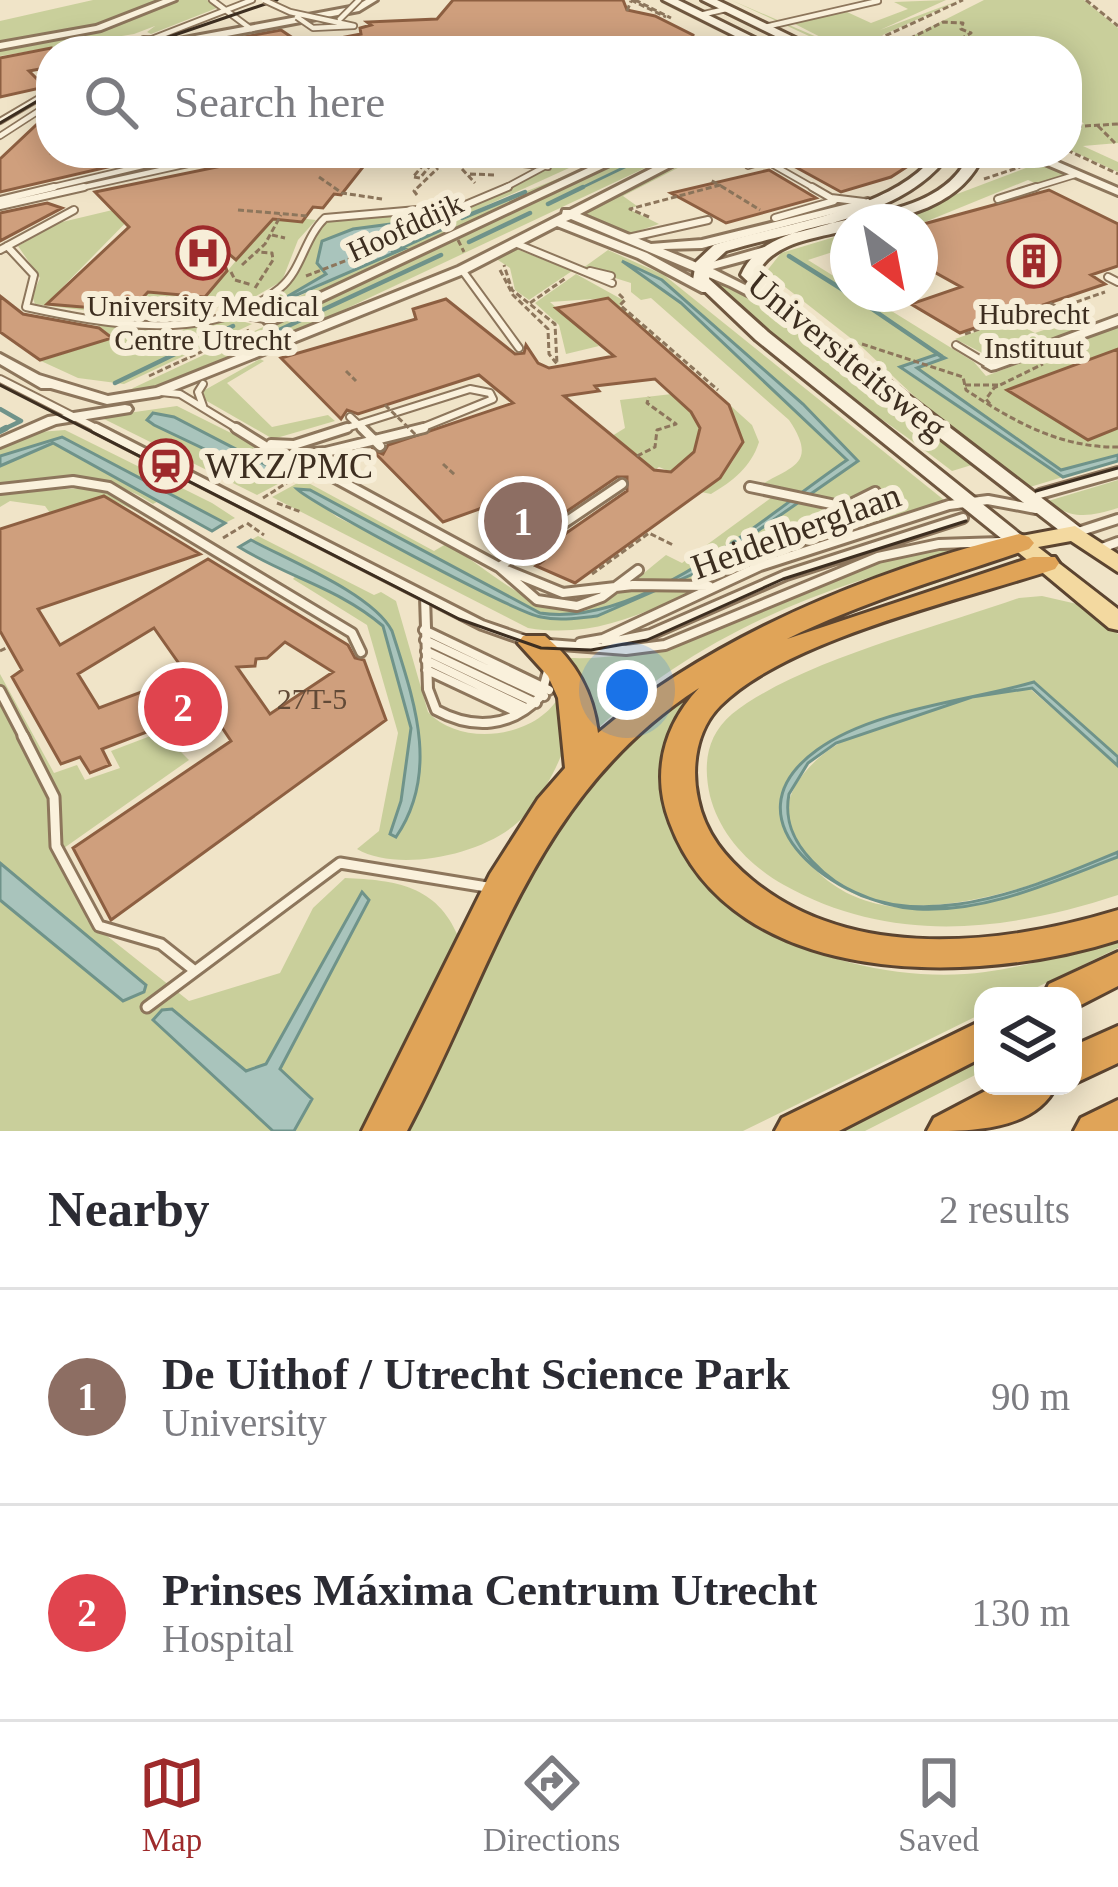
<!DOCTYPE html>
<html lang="en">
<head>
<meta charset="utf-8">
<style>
	:root { --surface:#fff; --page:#f2f2f3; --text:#2b2b33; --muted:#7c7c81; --line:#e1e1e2; --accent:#9e2a2b }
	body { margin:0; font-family:Georgia,serif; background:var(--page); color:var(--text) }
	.controls { position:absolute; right:36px; bottom:36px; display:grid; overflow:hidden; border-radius:24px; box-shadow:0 6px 30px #0003 }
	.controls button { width:108px; height:108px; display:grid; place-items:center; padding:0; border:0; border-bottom:3px solid var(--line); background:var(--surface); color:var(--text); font:60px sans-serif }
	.compass { position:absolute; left:830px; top:204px; width:108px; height:108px; border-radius:50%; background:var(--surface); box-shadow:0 6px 30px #0003; rotate:148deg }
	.you { position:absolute; left:627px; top:690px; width:42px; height:42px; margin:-30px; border:9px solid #fff; border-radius:50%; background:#1a73e8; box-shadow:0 0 0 18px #1a73e833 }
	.badge { display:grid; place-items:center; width:78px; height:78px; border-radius:50%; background:var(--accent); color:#fff; font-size:39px; font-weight:700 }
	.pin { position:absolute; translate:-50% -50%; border:6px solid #fff; box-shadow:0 3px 12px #0006 }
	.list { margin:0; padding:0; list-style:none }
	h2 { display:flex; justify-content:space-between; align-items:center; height:156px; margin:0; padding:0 48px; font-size:51px }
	h2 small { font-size:39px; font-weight:400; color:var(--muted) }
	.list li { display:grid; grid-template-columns:78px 1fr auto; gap:36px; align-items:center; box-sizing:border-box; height:216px; padding:0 48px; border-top:3px solid var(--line) }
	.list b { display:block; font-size:45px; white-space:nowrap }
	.list p { margin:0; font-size:39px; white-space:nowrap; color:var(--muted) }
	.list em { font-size:39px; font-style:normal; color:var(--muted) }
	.icon { flex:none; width:66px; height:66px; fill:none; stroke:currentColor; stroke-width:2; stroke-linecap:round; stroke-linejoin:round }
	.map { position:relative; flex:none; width:1118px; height:1131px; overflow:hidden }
	.search { position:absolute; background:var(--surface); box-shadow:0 6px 30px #0003; left:36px; right:36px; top:36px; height:132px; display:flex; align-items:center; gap:30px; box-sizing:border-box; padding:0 42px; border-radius:48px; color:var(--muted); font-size:45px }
	.sheet { height:588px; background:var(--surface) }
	nav { display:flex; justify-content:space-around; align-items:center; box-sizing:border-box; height:168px; border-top:3px solid var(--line); background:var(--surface); font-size:33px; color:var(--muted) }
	nav a { display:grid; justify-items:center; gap:6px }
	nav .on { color:var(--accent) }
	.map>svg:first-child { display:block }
	.green { fill:#c9cf9b; fill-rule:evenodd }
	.water { fill:#a9c4bc; stroke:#6f938a; stroke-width:3 }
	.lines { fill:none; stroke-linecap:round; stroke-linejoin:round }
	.stream-far2 { stroke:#6f938a; stroke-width:3 }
	.stream-far1 { stroke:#6f938a; stroke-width:4.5 }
	.stream { stroke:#6f938a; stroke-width:6 }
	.building { fill:#cf9f7d; stroke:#8d5f41; stroke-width:3; fill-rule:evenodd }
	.service-far3-casing { stroke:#8d765c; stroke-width:8 }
	.service-far2-casing { stroke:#8d765c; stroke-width:10 }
	.service-far1-casing { stroke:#8d765c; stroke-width:14 }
	.service-casing { stroke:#8d765c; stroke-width:15 }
	.minor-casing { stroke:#8d765c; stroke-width:6 }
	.secondary-casing { stroke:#6f573f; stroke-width:6 }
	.primary-casing { stroke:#5b4430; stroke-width:6 }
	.motorway-casing { stroke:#5b4430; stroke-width:6 }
	.path { stroke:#8d765c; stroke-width:3; stroke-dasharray:6 3; stroke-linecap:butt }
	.service-far3 { stroke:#faf1dc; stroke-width:4.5 }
	.service-far2 { stroke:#faf1dc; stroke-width:6 }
	.service-far1 { stroke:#faf1dc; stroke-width:8 }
	.service { stroke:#faf1dc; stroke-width:9 }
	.minor { fill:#faf1dc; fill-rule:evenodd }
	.secondary { fill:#faf1dc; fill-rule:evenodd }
	.primary { fill:#f3d9a0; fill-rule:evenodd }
	.motorway { fill:#e0a458; fill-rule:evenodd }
	.tram { stroke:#3d2e20; stroke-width:3 }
	.service-bridge-casing { stroke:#8d765c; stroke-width:8; stroke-linecap:butt }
	.path-bridge { stroke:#8d765c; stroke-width:3; stroke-dasharray:6 3; stroke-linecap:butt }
	.service-bridge { stroke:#faf1dc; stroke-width:4.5 }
	.labels { text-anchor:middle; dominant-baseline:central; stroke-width:12; stroke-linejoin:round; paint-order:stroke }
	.far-street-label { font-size:30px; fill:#3d2e20; stroke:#f7eed8 }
	.far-poi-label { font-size:30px; fill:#3d2e20; stroke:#f7eed8 }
	.number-label { font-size:30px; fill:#624a37 }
	.street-label { font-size:36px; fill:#3d2e20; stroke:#f7eed8 }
	.poi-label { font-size:36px; fill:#3d2e20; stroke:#f7eed8; text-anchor:start }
</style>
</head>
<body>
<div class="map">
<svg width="1118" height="1131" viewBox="0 0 1118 1131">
	<rect width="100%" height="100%" fill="#f0e4c8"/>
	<path class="green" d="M93,0H164L102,25L0,45V21Z
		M177,0H207L217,8L151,34L147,32L155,26L134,34L0,56V49L102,29Z
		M731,0L840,47L793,23L847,12L871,23L908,9L894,2L946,0L880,30L960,0L874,39L837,49Z
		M984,0H1084L1118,28V143L1083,146L1118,162V172L1067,149V128L1084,124L1067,107V51H1008L993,37L996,44L983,36L980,43L904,51V40L898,46L902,51L887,49Z
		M575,153H587L569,168L461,217L623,153L270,315L252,309C308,280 291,259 326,220L473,205ZM437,224L388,238L387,247L399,249L287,302L327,274L322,270V241L370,226Z
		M635,153H677L286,337L163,389L125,397L133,388Z
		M707,153L623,196L637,206L629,209L659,224L629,234L581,213Z
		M1039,163L1063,171V176L1037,184L1028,180L920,224L883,222Z
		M146,202L46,304L76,307L116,266L193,275L177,295L205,298L274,215L316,220L298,240L282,281L234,309L126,299L90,311L35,304L32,296L40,278L18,246L58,223Z
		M848,233V247L808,260L848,285V294H864L974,362L986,376L1118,327V455L1061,470L916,367L943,357L902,370L1063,477L1030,487L932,413L862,347L766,272L781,253Z
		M514,248L572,271L529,300L515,290L510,268L495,258Z
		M608,250L664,275L944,500C883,520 821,538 761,561C682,590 615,643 528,628L272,497L303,480L434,551L446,544C494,570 546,633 605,601C627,589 647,570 666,555L682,563L779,492L760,486C786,467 821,467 789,420L651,298L641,300L631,292V283L583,268ZM299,488L540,612L538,616L337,517Z
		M576,274L623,300L620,306L752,425L759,442C751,467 733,481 711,494L701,492C734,468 751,446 730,408L608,298L550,302L599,346L566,354L559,325L535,303Z
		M722,281L745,291L975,464L952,471C872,409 784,356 713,283Z
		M224,316L252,324L124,384L78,378L41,361L114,338L95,323L179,331Z
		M1010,320L1035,333L1070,321L1083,328L996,360L955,339Z
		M260,359L264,361L227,383L272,427L328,415L335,421L273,439L205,400L203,391Z
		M672,394L693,414L701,433L694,452L671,472L659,467L653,471L612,436L625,428L620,400Z
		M177,406L259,447L252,452L295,475L257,495L100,417Z
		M65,430L212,503L235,518L225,523L172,494L153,504C103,471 58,477 0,484V448L39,432Z
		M1118,480V508C1091,516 1072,521 1048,501Z
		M86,488L108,493L142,514L104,496L50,513L45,506L10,501L0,507V493Z
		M258,536L374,595L381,592L396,601L428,712C461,748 537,738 560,695L573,725C561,759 548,789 524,816C492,853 400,874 357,849L379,831L398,733L367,625L293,579L303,567L251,540Z
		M973,545L962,553C824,583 690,638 588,738L593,706L570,658C720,663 832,545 973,545Z
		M959,569L963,574C880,603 765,633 698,691C665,719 652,766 663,807C697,932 867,988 985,972C1030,966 1075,952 1118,939V948L1019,996H983V1013L743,1131H403L542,836L591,769L759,641Z
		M1042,596L1077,604L1118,634V757L1034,683C979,697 821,726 791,774C786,784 783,800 780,810C836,967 1007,899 1118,857V895C1005,932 891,945 784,885C749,865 720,835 710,796C703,765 706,736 732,714C797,662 938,627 1019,598Z
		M0,674L54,773L77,765L85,780L120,768L111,751L161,732L189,760L64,848L87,920L189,1001L280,973L313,908L345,878C396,880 437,886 458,936L361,1131H294L306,1111L302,1089L280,1069L362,892L266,1064L246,1071L183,1016L273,1131H0V900L123,1000L146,986L0,863Z
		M1028,687L1118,766V852C1018,894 835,964 786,814C798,725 953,701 1028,687Z
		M983,1052V1071L865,1131H826Z"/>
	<path class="water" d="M437,218V224L388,239L387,247L403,249L271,306L326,274L317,263L322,241L353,229Z
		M622,261L662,280L803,404L858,461L700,571L597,616C579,618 559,621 541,617C512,611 312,504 297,489L310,490L540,613C642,629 767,514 847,460L681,303Z
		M938,354L945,358L917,368L1061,470L1118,455V461L1063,477L900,367Z
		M153,413L174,417L282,473L265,478L154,425L147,420Z
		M62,437L225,523L212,531L53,443L0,466V456Z
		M251,540C288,560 373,594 392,631C413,698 441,771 396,837L390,834L401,801L411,728L383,626C337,587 289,578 239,547Z
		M1034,682L1118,757V766L1032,688L972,697L836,743L808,763L789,794C784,820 793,841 812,861C893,949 1027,890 1118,852V857C1054,881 987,913 917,909C840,905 719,821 817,750C873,709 969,701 1034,682Z
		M0,863L146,985L144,992L123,1001L0,900Z
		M362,892L369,900L280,1069L312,1099L294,1131H273L153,1020L162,1010L172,1009L246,1071L266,1064Z"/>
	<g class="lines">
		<path class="stream-far2" d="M577,190L654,153"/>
		<path class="stream-far1" d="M548,204L583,187
			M462,218L525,192
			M469,242L530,213
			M393,251L444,228
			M789,256L848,293
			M850,294L941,356
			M262,338L441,255
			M115,383L233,326
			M0,409L21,421L0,431"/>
		<path class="stream" d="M0,431L6,428"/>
	</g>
	<path class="building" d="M453,0H623L627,10L655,16L693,35L689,51L656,43L622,51H315L314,43L361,34L360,28L371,25L367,22L437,19Z
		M281,30L312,51H202L201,45Z
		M51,48V67L29,71L45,87L0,97V58Z
		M51,111V153H168L0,192V159Z
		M186,153H374L341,195L334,194L323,208L313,207L302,222L273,219L236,260L217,244L227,271L205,297L148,292L130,311L47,304L129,227L95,192L222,166L218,158Z
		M770,153H928L891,177L841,192Z
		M769,170L816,198L726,223L671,193Z
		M1049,190L1118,224V266L1091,275L1105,284L960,333L911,304L961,287L920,264V225Z
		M47,203L62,208L0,241V213Z
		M0,296L23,314L99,328L112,338L40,360L0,332Z
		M608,298L729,405L743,442L720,478L575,583L536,566L543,561L533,556L627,491V477H617L544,527L496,503L443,522L371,449L383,454L388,445L513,403L479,375L358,414L347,410L341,419L281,358L416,319L413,309L446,299L515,354L524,353L526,345L538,363L549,368L566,365L614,356L556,308ZM655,379L691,412L700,428L694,452L671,472L654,470L564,396L599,391L595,386Z
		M1118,349V428L1088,440L1007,390Z
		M104,496L200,554L38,609L60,645L208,559L348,645L355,658L364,660L386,720L111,920L73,848L231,741L209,708L102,749L110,765L90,773L80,757L61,764L12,677L22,670L0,631V529ZM154,628L187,675L99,708L78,674ZM285,642L333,672L270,714L237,667L255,666L256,659L267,658Z"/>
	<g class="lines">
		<g class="service-far3-casing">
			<path id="service-far3" d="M212,0L251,29
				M700,15L726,9
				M765,27L878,1
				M101,51L122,41H142
				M121,51L252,0
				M0,121L51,91
				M0,136L51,103
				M433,153L548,167
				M752,153L817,190
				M183,164H216
				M748,166L764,161
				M41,190L180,157L188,164L71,190
				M501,190L570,153
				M1026,190L1078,174"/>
		</g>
		<g class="service-far2-casing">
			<path id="service-far2" d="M812,187L831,198L864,202
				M998,199L1036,187
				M0,200L54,187
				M0,206L84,187
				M775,218L834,201
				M628,238L708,220
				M515,243L612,283
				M7,246L34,275L26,307C104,324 213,345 280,288C302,270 304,238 325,218L463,206L508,187
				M0,250L74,210
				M462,270L519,348
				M590,271L611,276
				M1108,277L1118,282
				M236,314L270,320
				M956,345L991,366
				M0,379L102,431
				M203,384L198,392L203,406
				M161,392L180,394L241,431
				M350,417L365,431
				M337,431L470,389L490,393L493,399L414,431"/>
		</g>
		<g class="service-far1-casing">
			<path id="service-far1" d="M96,428L482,625L528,641
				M236,428L281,456L326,452L424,428
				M362,428L380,446
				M271,444L294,445L347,428
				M300,459L499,567L537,600L577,606L602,597L638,570
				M622,484L499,567L563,593L633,585L709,586
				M750,487L845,507L875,492
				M0,489L73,481L109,487L352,633L361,652
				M1040,494L1118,472
				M1075,533L1118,519
				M1099,549L1118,542
				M425,597L428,689L436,710C473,730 511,728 541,696L548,671
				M424,630L549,690
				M425,640L544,696
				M580,643L603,639L760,566L949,505L988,500L1036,509
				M606,643L651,634L786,575L963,518
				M549,644L626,650L665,645L878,557L939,544L1000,542
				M426,651L536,703
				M426,660L526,708
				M427,670L517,712
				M0,691L25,739"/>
		</g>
		<g class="service-casing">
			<path id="service" d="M23,736L54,797L56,846L99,926L161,944L195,971
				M147,1007L340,863L493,888"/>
		</g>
		<g class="minor-casing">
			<path id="minor" d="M163,0H176L101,30L0,49V43L96,26Z
				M366,0H377L359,11L179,45L143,44L138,41L143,38L179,39L356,6Z
				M620,153H635L275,323H265L263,320Z
				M682,153H697L580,214L651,244L702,240L868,199L874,203L702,248L663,249L702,265L765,247L769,248V254L713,269L795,310L797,313L790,317L730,286L571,219L566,221L647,253L713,289L712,292H702L638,258L557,226L466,273L159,396L107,404L51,388H41L0,364V354L39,375L108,396L156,388L458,267L562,214L563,210H570Z
				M994,153H1037L1118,188V195L1026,156H1000Z
				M1118,316V325L996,369L991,370L984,366Z
				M125,405L130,406L132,409L130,412L56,424L0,447V438L48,417Z"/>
		</g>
		<g class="secondary-casing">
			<path id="secondary" d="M663,0H678L781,51H765Z
				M702,0H717L822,51H806Z
				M936,153H950C906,218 797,229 726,251L712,264L709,279L768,332L1026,539L1029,543L1019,549L1012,547L756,340L693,280L696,262L714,245C779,224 896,211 936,153Z
				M970,153H984C963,206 900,222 848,222V230C817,238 772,242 757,274L811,321L1082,529L1085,533L1082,537H1068L799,329L741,275C773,199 934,241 970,153Z"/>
		</g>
		<g class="primary-casing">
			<path id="primary" d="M1075,526L1118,554V572L1071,541L1038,547L1118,609V630L1109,628L1007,543L1011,538Z"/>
		</g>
		<g class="motorway-casing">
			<path id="motorway" d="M1019,534L1029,537L1034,543L1029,549C948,577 864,601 787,639L1033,557H1055L1059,563L1055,569C964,599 786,639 720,706C696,730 691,768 698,799C705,834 726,858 752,880C852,963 1003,945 1118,910V940C978,985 733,992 670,823C651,774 663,726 699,688C533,795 494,968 407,1131H362L490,874L538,799L565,768L558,698L548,676L518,643L523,636H545C576,662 593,692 598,733C714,635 872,571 1019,534Z
				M1118,952V986L1073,1009V996H1043L1049,984Z
				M983,1020V1057L839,1131H775L782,1118Z
				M1118,1026V1063L1073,1084V1046Z
				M995,1086H1056C1035,1131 969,1131 927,1131L934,1118Z
				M1118,1100V1131H1074L1081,1118Z"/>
		</g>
		<path class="path" d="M631,0L666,17
			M635,0L671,18
			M1086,0L1118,26
			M627,11L631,1
			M825,39L851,51
			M834,51L876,40L963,0
			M903,51L901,43L943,22L963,23L961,29L971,33L964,37L966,44L941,51
			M1098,126L1115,143
			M1067,127L1118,124
			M1067,150L1118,174
			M424,164L413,177L420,178L429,167
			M462,169L475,183
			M470,174L496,175
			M319,177L342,193L382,199
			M984,179L1020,167
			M721,186L760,210
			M417,195L414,191L438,168
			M238,210L308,216
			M649,217L630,209L720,185L710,180
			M272,235L285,238
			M242,265L265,244L281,215
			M500,270L513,295L548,329L549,354L557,364L555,324L512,290L504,265
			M231,272L235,280L252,285
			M306,276L430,228
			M255,288L273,260L272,253L257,252
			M619,294L625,300L620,305L718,390
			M530,303L566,278
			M1050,303L1079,319
			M1059,308L1105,292
			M965,334L1052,304
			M862,344L963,377L966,390C1013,421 1060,448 1118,447
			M346,371L356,381
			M149,376L249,330
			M965,385H998
			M990,404L986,399L994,388L1043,364
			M637,456L655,447L657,430L676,424L647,403L649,397
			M443,464L455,475
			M263,498L299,475
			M277,503L301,512
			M247,523L264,535
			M223,538L246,524
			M592,574L649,533L673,545
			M0,651L8,647"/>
		<use href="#service-far3" class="service-far3"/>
		<use href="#service-far2" class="service-far2"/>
		<use href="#service-far1" class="service-far1"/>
		<use href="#service" class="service"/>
		<use href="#minor" class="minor"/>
		<use href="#secondary" class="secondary"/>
		<use href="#primary" class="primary"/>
		<use href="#motorway" class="motorway"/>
		<path class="tram" d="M128,51L277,0
			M0,123L51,93
			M0,385L459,619L541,648L591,650L647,640L783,579L966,521
			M1036,491L1118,468"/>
		<g class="service-bridge-casing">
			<path id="service-bridge" d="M264,0L290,12L354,26L313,28L297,17
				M340,19L359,0"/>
		</g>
		<path class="path-bridge" d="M458,240L464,252
			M385,405L416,435"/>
		<use href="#service-bridge" class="service-bridge"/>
	</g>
	<defs>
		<g id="hospital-ring" transform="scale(2.7)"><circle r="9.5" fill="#f7eed8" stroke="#9e2a2b" stroke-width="1.5"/><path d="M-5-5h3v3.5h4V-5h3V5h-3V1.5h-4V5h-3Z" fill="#9e2a2b"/></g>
		<g id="building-ring" transform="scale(2.7)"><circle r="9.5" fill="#f7eed8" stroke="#9e2a2b" stroke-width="1.5"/><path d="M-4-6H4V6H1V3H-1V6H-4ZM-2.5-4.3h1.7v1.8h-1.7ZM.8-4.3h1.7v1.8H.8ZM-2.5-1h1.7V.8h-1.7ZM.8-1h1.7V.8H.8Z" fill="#9e2a2b"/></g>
		<g id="station-ring" transform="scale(2.7)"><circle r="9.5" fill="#f7eed8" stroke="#9e2a2b" stroke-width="1.5"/><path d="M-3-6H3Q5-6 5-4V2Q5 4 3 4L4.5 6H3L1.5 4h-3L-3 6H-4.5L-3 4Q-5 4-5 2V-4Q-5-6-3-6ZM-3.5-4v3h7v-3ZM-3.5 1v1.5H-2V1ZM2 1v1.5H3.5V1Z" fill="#9e2a2b"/></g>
	</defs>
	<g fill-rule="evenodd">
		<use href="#hospital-ring" x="203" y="253"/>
		<use href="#building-ring" x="1034" y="261"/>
		<use href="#station-ring" x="166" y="466"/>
	</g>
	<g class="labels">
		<g class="far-street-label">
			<text transform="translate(405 227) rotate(-25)">Hoofddijk</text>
		</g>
		<g class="far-poi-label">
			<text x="203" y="305">University Medical<tspan x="203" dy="34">Centre Utrecht</tspan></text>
			<text x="1034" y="313">Hubrecht<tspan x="1034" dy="34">Instituut</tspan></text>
		</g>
		<g class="number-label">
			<text x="312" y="698">27T-5</text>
		</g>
		<g class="street-label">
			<text transform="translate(847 356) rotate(39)">Universiteitsweg</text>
			<text transform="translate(796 531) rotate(-20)">Heidelberglaan</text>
		</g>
		<g class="poi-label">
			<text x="205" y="466">WKZ/PMC</text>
		</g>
	</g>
</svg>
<div class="controls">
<button><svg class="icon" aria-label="layers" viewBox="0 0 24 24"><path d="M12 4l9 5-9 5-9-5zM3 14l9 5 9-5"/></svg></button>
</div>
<svg class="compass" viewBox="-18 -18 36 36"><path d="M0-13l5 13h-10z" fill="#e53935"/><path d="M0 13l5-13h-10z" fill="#7c7c81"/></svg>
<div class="you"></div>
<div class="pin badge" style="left:523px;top:521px;background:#8d6e63">1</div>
<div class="pin badge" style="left:183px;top:707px;background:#e0444e">2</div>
<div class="search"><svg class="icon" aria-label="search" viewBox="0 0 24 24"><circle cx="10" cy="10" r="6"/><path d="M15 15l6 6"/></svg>Search here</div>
</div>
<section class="sheet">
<h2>Nearby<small>2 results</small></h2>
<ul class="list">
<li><span class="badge" style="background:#8d6e63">1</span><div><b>De Uithof / Utrecht Science Park</b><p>University</p></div><em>90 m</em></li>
<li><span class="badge" style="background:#e0444e">2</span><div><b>Prinses Máxima Centrum Utrecht</b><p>Hospital</p></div><em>130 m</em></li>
</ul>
</section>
<nav>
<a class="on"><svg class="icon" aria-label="map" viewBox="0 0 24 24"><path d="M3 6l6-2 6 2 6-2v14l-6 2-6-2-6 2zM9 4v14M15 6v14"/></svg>Map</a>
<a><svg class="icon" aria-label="directions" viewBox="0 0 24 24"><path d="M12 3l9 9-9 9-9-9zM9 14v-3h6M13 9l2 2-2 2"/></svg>Directions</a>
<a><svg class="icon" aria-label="saved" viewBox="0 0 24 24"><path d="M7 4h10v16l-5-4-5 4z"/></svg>Saved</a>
</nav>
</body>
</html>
